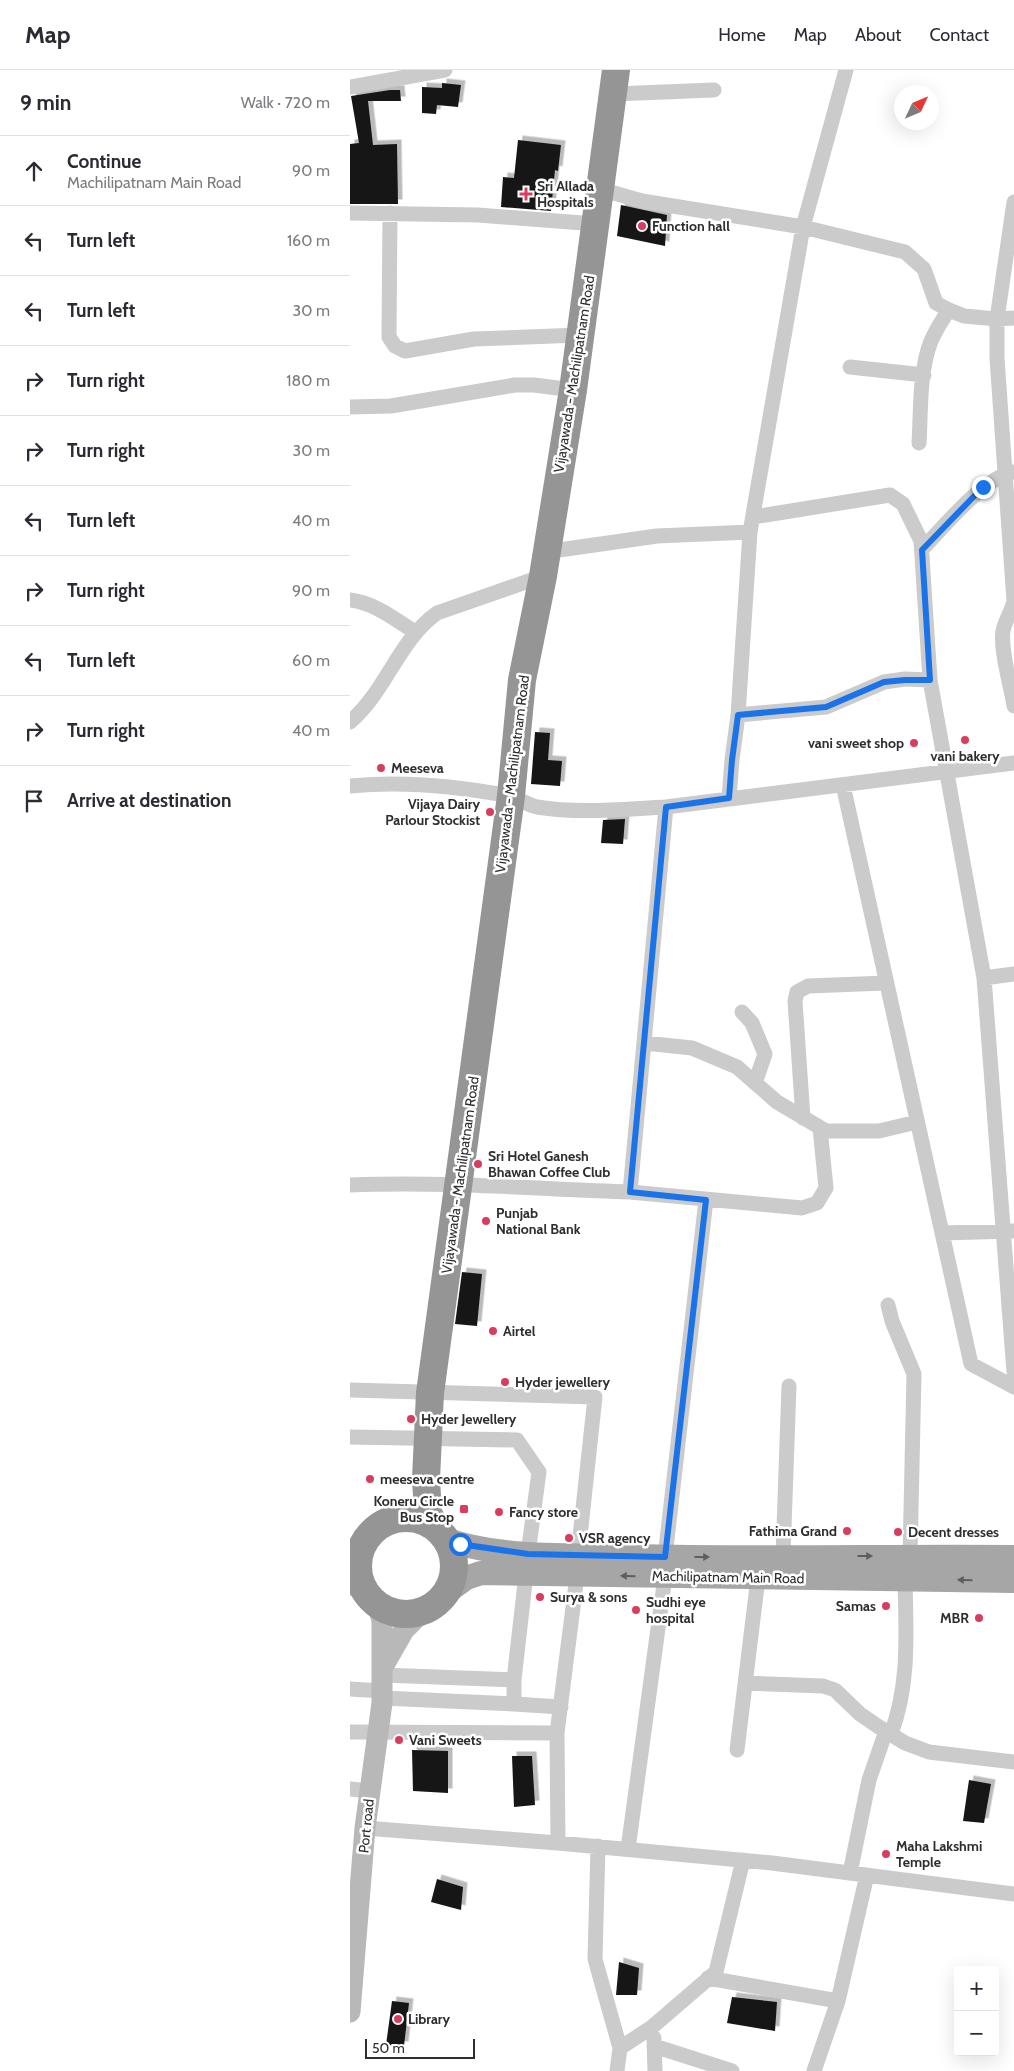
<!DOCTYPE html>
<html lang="en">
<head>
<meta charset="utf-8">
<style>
	:root { --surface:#fff; --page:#f2f2f3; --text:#2b2b33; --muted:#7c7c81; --line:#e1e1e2 }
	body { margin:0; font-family:Cabin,sans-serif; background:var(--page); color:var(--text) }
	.controls { position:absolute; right:15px; bottom:15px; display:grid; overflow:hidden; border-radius:5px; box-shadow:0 5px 20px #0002 }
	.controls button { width:45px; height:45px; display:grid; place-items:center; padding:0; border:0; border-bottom:1px solid var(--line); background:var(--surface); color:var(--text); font:25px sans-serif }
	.compass { position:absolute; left:544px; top:15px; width:45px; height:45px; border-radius:50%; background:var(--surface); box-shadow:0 5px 20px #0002; rotate:46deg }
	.scale { position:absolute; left:15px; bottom:12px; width:110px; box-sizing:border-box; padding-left:5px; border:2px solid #2e2e2e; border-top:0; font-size:14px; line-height:18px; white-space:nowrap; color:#2e2e2e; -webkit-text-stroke:4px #fff; paint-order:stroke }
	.stop { position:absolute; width:15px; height:15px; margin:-11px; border:4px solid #1a73e8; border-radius:50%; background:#fff }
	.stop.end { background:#1a73e8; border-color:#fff; box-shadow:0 1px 5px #0008 }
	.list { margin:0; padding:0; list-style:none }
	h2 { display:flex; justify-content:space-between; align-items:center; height:65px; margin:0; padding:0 20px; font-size:21px }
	h2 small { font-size:16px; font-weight:400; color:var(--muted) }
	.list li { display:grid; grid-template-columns:32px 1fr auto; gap:15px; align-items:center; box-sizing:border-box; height:70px; padding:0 20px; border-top:1px solid var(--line) }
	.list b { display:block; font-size:19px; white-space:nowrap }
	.list p { margin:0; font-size:16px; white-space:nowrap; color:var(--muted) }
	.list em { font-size:16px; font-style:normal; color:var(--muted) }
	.icon { flex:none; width:28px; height:28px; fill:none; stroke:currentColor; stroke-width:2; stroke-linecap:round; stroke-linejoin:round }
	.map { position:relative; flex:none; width:664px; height:2001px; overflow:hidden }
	header { display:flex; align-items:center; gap:30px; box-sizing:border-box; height:70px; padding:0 25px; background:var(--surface); border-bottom:1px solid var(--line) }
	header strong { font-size:24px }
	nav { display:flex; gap:28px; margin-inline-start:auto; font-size:18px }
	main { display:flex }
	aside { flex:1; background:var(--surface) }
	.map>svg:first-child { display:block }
	.building { fill:#151515; filter:url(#shadow) }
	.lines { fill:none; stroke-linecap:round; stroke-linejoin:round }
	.street { stroke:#cbcbcb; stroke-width:15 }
	.secondary { stroke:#b8b8b8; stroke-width:21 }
	.primary { stroke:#a6a6a6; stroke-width:24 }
	.highway { stroke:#959595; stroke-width:28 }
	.oneway { fill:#5e5e5e }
	.route { stroke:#1a73e8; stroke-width:6 }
	.poi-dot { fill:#d93d5d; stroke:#fff; stroke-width:2 }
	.labels { text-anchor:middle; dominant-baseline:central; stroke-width:5; stroke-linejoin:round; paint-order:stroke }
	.poi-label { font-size:14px; font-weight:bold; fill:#2e2e2e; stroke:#fff; text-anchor:start }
	.street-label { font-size:14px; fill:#2e2e2e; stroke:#fff }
</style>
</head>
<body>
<header>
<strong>Map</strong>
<nav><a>Home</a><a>Map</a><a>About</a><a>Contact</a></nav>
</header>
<main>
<aside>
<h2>9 min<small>Walk · 720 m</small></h2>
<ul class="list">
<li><svg class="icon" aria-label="ahead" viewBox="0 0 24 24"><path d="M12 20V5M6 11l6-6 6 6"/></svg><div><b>Continue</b><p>Machilipatnam Main Road</p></div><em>90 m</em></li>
<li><svg class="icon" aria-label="left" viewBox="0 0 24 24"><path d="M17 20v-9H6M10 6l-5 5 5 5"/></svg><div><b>Turn left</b></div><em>160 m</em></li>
<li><svg class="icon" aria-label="left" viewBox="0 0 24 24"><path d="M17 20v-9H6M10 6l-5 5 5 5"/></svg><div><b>Turn left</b></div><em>30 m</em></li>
<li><svg class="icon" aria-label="right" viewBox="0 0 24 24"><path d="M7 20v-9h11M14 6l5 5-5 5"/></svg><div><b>Turn right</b></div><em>180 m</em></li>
<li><svg class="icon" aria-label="right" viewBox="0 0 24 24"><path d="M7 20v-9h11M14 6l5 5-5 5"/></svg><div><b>Turn right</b></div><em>30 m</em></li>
<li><svg class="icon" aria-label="left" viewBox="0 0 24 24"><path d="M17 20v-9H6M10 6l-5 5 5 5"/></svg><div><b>Turn left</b></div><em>40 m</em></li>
<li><svg class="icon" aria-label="right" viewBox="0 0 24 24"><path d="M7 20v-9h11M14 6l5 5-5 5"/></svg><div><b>Turn right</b></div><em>90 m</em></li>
<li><svg class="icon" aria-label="left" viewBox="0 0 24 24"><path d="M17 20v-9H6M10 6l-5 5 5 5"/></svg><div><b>Turn left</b></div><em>60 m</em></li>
<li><svg class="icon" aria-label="right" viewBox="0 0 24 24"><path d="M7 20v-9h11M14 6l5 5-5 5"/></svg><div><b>Turn right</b></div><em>40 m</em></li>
<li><svg class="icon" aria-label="arrive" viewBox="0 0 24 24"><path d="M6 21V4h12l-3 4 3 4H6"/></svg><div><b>Arrive at destination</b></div></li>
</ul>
</aside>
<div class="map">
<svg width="664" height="2001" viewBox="0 0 664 2001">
	<defs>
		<filter id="shadow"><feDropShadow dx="4.5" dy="-4.5" stdDeviation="0" flood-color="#0004"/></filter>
	</defs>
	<rect width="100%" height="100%" fill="#fff"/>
	<path class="building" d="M92,13L111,15L108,37L87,35L86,44L72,43V17L92,18Z
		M40,20H50L51,31H18L23,75L47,74L48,134H0V74L9,73L1,26Z
		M168,70L211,75L208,101L205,100L201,141L151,137L153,107L164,108Z
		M271,135L317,145L315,176L267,166Z
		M185,662L200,663L198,690L212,691L210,716L181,714Z
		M275,749L273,774L251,773L253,750Z
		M112,1202L132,1204L127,1256L105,1254Z
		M62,1680L98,1681V1723L63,1721Z
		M162,1686H182L185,1735L164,1737Z
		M619,1710L641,1714L634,1753L613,1751Z
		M87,1809L113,1817L111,1840L81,1832Z
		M269,1892L289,1898L287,1925H266Z
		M382,1927L427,1932L425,1961L377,1953Z
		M42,1931L59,1933L54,1976L36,1975Z"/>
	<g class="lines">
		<path class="street" d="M0,17L95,0
			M263,24L364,20
			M250,119L292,131L453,157L555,182L574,199L586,233L599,240L614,246L647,249L664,248
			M664,132L647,249V288L664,531C662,541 655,550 653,561C650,580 661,616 664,636
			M0,143L128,145L246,154
			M40,143L39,267L45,276L55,281L124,269L230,265
			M500,297L574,305
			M0,337L41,336L165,315H184L223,320
			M569,373C571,340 569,302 581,271C586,260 592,250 599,240
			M403,447L540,425L553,434L571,471L580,610L634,908L664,1302
			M572,479C594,457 633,408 663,402
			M195,482L307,466L400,462
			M0,530C25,533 44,549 65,562
			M388,645L476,637L534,612L555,609L580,610
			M0,652C37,620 48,571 87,543L193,506
			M493,715L621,1294L664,1317
			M0,716C52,711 107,716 159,726C169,728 177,735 187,737C229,744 273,739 316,737L664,693
			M379,728L382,690L388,645L400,462L453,157L496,0
			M316,737L280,1122L452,1138L467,1133L476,1118L470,1058
			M634,908L664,904
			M392,942L402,953L415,984L405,1013
			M295,973L342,978L387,997L427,1032L476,1061H529L567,1052
			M453,1048L445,931L447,922L458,916L536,913
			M0,1115C93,1111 187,1119 280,1122
			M592,1163L664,1161
			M538,1235L542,1251L564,1304L560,1486
			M0,1320L245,1327L228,1485
			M0,1367L167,1370L189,1402L178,1484
			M433,1486L439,1316
			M315,1487L356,1130
			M32,1605L164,1610
			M395,1613L473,1616L485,1620L510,1644L529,1657L555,1673L579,1682L664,1692
			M0,1619L32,1621
			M32,1628L164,1634V1610L176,1504
			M164,1634L211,1637
			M0,1662L207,1663
			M541,1664C560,1613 556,1563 555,1509
			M387,1680L408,1508
			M0,1719L19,1721
			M15,1758L208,1773L422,1793L664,1824
			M208,1773L207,1663L227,1506
			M248,1776L245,1889L270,1978L267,2001
			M278,1779L315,1507
			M500,1803L519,1710L536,1661
			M358,1908L488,1931
			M304,1968L305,2001
			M304,1976L382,2001
			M270,1978L302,1957L366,1902L393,1790
			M464,2001L488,1931L517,1805"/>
		<path class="secondary" d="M0,1483L17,1468
			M0,1513L17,1523
			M34,1595L54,1560L74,1540
			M0,1942L15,1758L32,1633V1551L28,1535"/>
		<path class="primary" d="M95,1469C149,1489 225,1485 283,1486C410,1489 537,1486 664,1487
			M97,1522L116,1508L131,1503L664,1511"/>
		<path class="highway" d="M8 1496a48 48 0 1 1 96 0a48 48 0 1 1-96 0Z
			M86,1458L78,1443L76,1409L80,1323L161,726L172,610L193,506L223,320L266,0"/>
	</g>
	<defs><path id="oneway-solid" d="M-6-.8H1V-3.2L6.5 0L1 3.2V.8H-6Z" transform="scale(1.25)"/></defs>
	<g class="oneway">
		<use href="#oneway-solid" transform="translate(515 1486)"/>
		<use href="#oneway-solid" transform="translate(352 1487)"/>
		<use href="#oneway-solid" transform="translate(278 1506) rotate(-179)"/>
		<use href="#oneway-solid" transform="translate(615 1510) rotate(-179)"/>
	</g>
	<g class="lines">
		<path class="route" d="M110,1474L178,1484L315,1487L356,1130L280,1122L316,737L379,728L382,690L388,645L476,637L534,612L555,610H580L572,480L633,417"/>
	</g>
	<g class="poi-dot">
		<path d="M173.5 116.5h5v5h5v5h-5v5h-5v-5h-5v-5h5z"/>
		<circle cx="292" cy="156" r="5"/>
		<circle cx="615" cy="670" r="5"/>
		<circle cx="564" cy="673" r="5"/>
		<circle cx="31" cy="698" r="5"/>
		<circle cx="140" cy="742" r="5"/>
		<circle cx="128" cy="1094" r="5"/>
		<circle cx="136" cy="1151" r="5"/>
		<circle cx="143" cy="1261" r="5"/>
		<circle cx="155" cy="1312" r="5"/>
		<circle cx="61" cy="1349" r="5"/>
		<circle cx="20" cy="1409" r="5"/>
		<rect x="109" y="1434" width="10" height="10" rx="2.5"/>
		<circle cx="149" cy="1442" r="5"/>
		<circle cx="497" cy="1461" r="5"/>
		<circle cx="548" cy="1462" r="5"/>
		<circle cx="219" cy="1468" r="5"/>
		<circle cx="190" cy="1527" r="5"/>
		<circle cx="536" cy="1536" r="5"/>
		<circle cx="286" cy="1540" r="5"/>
		<circle cx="629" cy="1548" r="5"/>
		<circle cx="49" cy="1670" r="5"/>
		<circle cx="536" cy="1784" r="5"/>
		<circle cx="48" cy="1949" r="5"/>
	</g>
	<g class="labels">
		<g class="poi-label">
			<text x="187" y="116">Sri Allada<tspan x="187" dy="16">Hospitals</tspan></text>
			<text x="302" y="156">Function hall</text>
			<text x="554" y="673" text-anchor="end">vani sweet shop</text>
			<text x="615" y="686" text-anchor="middle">vani bakery</text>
			<text x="41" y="698">Meeseva</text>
			<text x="130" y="734" text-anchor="end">Vijaya Dairy<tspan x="130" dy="16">Parlour Stockist</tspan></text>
			<text x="138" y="1086">Sri Hotel Ganesh<tspan x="138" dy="16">Bhawan Coffee Club</tspan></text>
			<text x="146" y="1143">Punjab<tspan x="146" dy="16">National Bank</tspan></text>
			<text x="153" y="1261">Airtel</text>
			<text x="165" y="1312">Hyder jewellery</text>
			<text x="71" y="1349">Hyder Jewellery</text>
			<text x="30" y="1409">meeseva centre</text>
			<text x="104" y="1431" text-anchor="end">Koneru Circle<tspan x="104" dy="16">Bus Stop</tspan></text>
			<text x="159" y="1442">Fancy store</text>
			<text x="487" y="1461" text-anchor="end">Fathima Grand</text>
			<text x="558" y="1462">Decent dresses</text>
			<text x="229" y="1468">VSR agency</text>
			<text x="200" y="1527">Surya &amp; sons</text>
			<text x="296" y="1532">Sudhi eye<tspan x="296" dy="16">hospital</tspan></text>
			<text x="526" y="1536" text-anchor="end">Samas</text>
			<text x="619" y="1548" text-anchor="end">MBR</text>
			<text x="59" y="1670">Vani Sweets</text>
			<text x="546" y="1776">Maha Lakshmi<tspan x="546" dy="16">Temple</tspan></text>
			<text x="58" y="1949">Library</text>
		</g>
		<g class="street-label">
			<text transform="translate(224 304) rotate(-81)">Vijayawada - Machilipatnam Road</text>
			<text transform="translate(162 704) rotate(-83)">Vijayawada - Machilipatnam Road</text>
			<text transform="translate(110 1105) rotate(-82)">Vijayawada - Machilipatnam Road</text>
			<text transform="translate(378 1507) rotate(1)">Machilipatnam Main Road</text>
			<text transform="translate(16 1756) rotate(-84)">Port road</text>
		</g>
	</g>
</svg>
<div class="controls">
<button>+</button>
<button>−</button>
</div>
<svg class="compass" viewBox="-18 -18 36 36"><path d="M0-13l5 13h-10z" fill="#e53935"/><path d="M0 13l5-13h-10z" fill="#7c7c81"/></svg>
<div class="scale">50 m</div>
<div class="stop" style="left:110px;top:1474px"></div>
<div class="stop end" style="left:633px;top:417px"></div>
</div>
</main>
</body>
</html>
